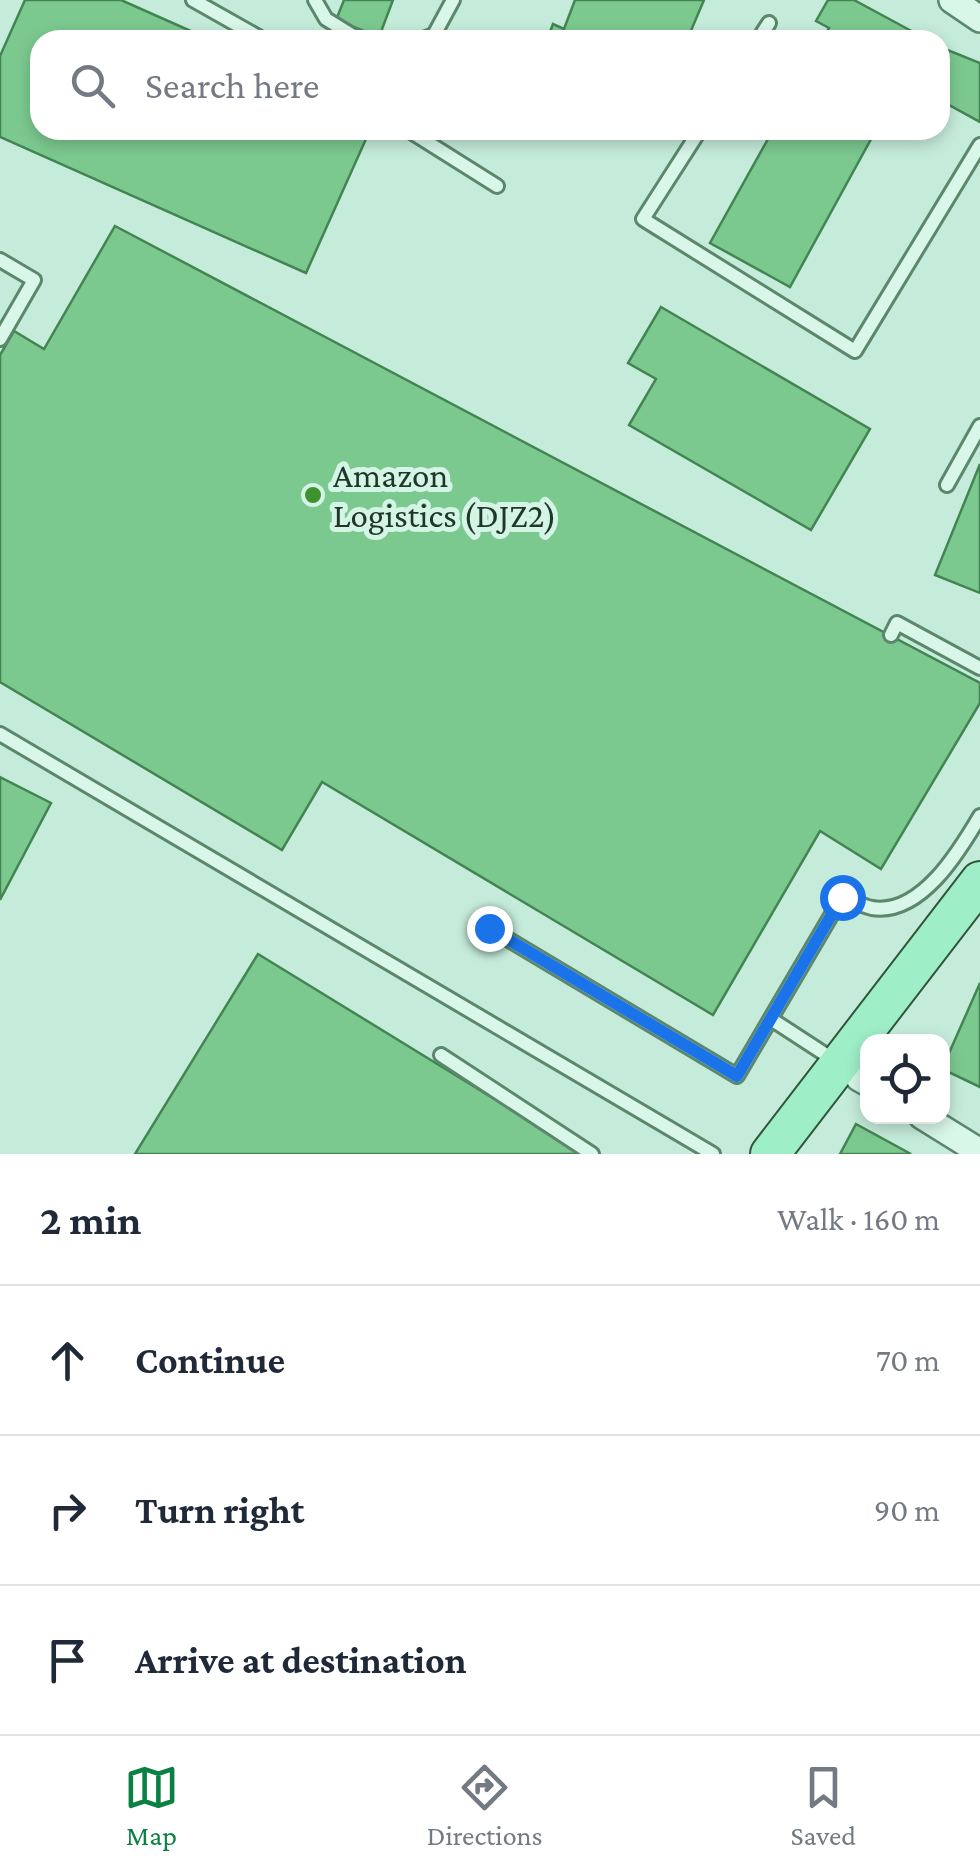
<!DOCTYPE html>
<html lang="en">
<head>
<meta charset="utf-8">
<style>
	:root { --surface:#fff; --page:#f2f2f3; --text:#1f2937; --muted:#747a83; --line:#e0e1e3; --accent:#0b8043 }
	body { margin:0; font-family:"Crimson Pro",serif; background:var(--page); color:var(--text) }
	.controls { position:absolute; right:30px; bottom:30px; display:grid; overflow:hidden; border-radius:20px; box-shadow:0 5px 15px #0003 }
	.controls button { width:90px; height:90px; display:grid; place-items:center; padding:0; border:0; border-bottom:2px solid var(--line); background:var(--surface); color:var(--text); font:50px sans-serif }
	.stop { position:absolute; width:30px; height:30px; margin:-22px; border:8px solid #1a73e8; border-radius:50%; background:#fff }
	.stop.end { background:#1a73e8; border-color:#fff; box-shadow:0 2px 10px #0008 }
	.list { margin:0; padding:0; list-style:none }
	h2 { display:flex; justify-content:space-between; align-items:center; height:130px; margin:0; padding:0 40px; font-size:42px }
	h2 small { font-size:32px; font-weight:400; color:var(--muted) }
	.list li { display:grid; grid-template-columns:65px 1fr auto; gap:30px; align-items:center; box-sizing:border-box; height:150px; padding:0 40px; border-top:2px solid var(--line) }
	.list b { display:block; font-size:38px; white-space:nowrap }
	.list em { font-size:32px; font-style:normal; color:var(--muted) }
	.icon { flex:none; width:55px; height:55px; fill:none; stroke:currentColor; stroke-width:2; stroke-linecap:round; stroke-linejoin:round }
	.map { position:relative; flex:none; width:980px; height:1154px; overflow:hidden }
	.search { position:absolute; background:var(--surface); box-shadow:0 5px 15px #0003; left:30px; right:30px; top:30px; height:110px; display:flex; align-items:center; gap:25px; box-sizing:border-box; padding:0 35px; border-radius:30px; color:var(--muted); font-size:38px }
	.sheet { height:580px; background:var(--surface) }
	nav { display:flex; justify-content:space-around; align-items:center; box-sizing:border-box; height:140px; border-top:2px solid var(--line); background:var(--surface); font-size:28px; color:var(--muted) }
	nav a { display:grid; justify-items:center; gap:5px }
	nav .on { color:var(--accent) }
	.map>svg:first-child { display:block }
	.building { fill:#7cc990; stroke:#438552; stroke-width:2.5 }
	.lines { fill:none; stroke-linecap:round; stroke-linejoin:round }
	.service-casing { stroke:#5c876c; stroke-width:18 }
	.minor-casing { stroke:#5c876c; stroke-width:30 }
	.primary-casing { stroke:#30553b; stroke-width:42 }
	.service { stroke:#d8f7e9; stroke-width:12 }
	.minor { stroke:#d8f7e9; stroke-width:25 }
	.primary { stroke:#9eeec8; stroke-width:38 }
	.route { stroke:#1a73e8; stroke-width:12 }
	.poi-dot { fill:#3f932e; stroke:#d4f4e6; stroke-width:4 }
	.labels { text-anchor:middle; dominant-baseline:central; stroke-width:10; stroke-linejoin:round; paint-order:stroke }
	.poi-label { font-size:35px; fill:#1f3727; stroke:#d4f4e6; text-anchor:start }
</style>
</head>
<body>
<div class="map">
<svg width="980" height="1154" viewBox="0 0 980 1154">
	<rect width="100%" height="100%" fill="#c5ecda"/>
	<path class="building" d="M25,0H121L211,40H40V130H370L306,273L0,137V56Z
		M344,0H393L379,37L336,20Z
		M575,0H704L687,40H547L553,24L564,29Z
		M828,0H854L928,40H822L829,28L816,21Z
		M940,47L980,63V122L940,100Z
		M773,130H876L790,287L710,243Z
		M115,226L980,683V703L881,869L820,831L713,1015L322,782L282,850L0,682V355L14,331L44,349Z
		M661,307L870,429L811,530L629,425L656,379L628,363Z
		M980,464V593L935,575Z
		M0,777L51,803L0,900Z
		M258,954L584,1154H135Z
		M980,983V1087L942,1069Z
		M856,1124L911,1154H840Z"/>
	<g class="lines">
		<g class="service-casing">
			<path id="service" d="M193,0L264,40
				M315,0L326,19L360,40
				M421,40L434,35L453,0
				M758,40L769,23
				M408,130L497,186
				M700,130L643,219L855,351L980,145
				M0,260L34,280L0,339
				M947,485L980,426
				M891,635L897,623L980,668
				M0,734L713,1154
				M489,928L737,1076L842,897C851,900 862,906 872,908C921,916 960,850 980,816
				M771,1019L837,1062
				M441,1055L592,1154"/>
		</g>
		<g class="minor-casing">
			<path id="minor" d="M952,0L980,19
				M859,1078L868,1083
				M922,1116L980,1152"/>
		</g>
		<g class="primary-casing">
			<path id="primary" d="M770,1154L980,881"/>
		</g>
		<use href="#service" class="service"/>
		<use href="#minor" class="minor"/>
		<use href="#primary" class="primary"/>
	</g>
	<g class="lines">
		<path class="route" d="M489,928L737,1076L842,897"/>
	</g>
	<circle class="poi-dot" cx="313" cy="495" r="10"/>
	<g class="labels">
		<g class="poi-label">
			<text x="333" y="475">Amazon<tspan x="333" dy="40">Logistics (DJZ2)</tspan></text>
		</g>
	</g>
</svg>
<div class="controls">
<button><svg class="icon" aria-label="locate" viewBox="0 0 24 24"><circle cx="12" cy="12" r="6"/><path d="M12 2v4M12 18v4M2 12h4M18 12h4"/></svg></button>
</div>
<div class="stop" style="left:842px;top:897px"></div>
<div class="stop end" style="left:489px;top:928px"></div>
<div class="search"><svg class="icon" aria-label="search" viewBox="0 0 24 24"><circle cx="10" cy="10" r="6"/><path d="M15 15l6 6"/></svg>Search here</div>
</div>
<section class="sheet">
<h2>2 min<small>Walk · 160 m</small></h2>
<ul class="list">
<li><svg class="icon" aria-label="ahead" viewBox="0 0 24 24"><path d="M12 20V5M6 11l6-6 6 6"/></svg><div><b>Continue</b></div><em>70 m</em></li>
<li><svg class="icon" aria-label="right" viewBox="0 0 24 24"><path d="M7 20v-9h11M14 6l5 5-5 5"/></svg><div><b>Turn right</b></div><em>90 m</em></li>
<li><svg class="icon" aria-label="arrive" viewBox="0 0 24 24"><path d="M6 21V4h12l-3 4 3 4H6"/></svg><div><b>Arrive at destination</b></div></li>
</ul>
</section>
<nav>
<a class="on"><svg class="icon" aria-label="map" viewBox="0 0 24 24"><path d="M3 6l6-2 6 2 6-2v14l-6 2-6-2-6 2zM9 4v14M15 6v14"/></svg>Map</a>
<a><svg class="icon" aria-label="directions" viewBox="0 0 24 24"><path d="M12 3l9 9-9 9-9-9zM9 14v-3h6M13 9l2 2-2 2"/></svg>Directions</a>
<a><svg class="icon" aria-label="saved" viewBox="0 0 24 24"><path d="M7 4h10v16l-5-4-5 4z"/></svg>Saved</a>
</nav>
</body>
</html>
